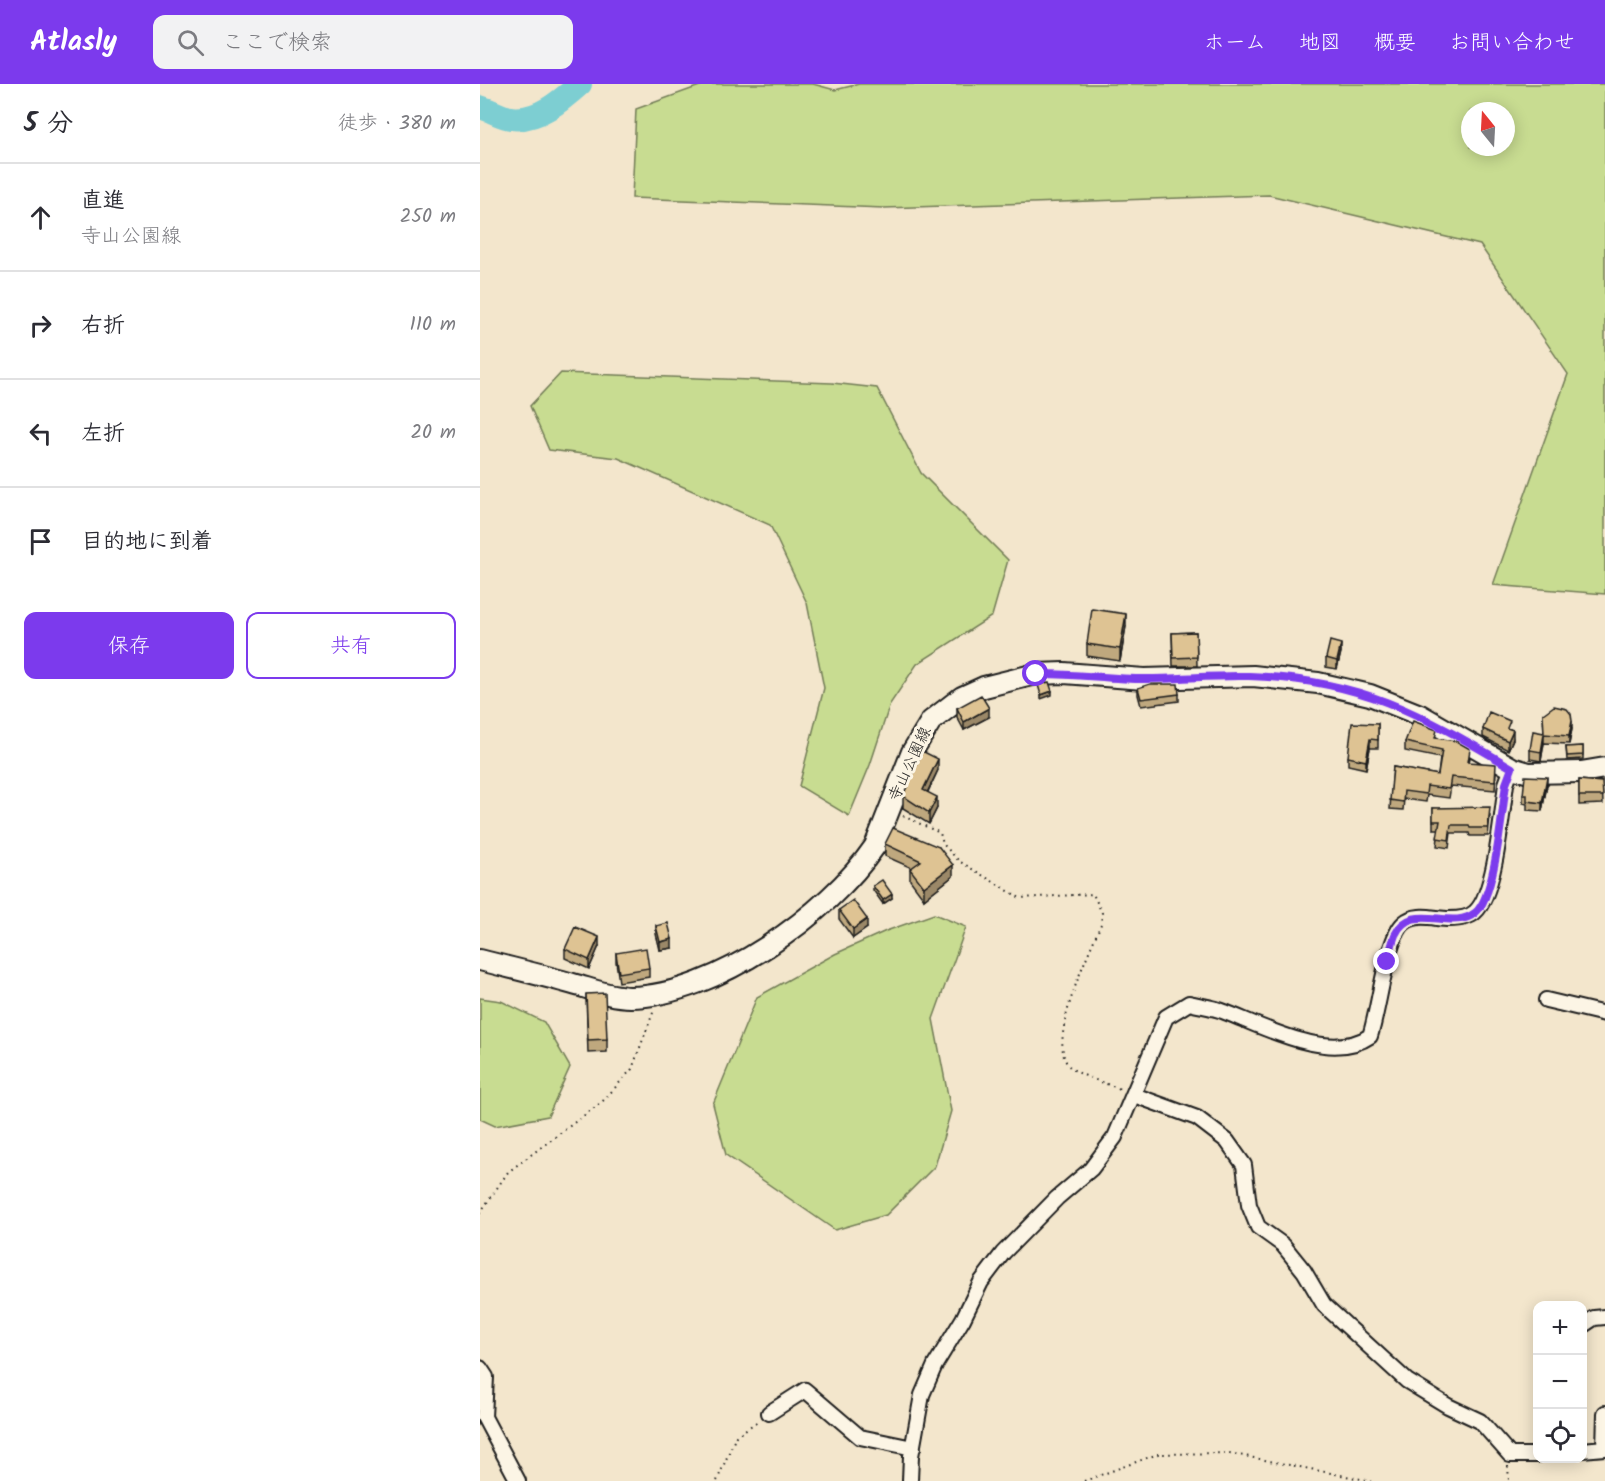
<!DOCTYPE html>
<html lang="ja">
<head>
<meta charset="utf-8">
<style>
	:root { --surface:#fff; --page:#f2f2f3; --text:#2b2b33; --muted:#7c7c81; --line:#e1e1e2; --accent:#7c3aed }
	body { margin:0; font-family:Kalam,"Klee One",sans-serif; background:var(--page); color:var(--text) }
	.controls { position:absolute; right:18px; bottom:18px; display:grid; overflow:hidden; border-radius:12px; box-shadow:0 3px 15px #0003 }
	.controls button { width:54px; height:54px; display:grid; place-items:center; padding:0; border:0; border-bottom:2px solid var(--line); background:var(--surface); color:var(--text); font:30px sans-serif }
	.compass { position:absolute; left:981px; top:18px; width:54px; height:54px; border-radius:50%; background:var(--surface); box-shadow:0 3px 15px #0003; rotate:342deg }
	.stop { position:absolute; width:18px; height:18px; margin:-14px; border:4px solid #7c3aed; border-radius:50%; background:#fff }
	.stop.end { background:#7c3aed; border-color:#fff; box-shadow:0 2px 6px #0008 }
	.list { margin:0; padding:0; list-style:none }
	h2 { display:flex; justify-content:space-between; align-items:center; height:78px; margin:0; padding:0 24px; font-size:26px }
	h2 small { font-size:20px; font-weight:400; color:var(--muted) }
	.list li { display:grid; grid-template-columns:39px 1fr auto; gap:18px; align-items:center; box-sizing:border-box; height:108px; padding:0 24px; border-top:2px solid var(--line) }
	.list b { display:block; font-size:22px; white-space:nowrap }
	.list p { margin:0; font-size:20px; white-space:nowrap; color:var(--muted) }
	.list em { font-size:20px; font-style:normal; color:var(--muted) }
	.actions { display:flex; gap:12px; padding:18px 24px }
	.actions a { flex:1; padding:14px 0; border:2px solid var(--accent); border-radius:12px; text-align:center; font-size:21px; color:var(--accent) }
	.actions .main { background:var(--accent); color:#fff }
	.icon { flex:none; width:33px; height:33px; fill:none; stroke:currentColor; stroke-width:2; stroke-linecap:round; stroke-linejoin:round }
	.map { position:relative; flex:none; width:1125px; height:1397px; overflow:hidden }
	header { display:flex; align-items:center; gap:36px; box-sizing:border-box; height:84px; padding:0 30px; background:var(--accent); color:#fff }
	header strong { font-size:28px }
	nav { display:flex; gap:33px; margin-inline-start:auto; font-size:21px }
	.search { width:420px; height:54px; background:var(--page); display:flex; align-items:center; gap:15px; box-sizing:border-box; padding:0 21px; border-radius:12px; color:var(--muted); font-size:22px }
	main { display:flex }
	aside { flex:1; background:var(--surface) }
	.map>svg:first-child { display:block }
	.green { fill:#c8dc91; stroke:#727c56; stroke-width:1.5; fill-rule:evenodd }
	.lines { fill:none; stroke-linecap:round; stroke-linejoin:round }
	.river { stroke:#7dced2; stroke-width:24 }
	.minor-casing { stroke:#1c1c1c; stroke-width:18 }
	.secondary-casing { stroke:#1c1c1c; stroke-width:24 }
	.path { stroke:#1c1c1c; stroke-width:2; stroke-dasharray:1.5 4.5; stroke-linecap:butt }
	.minor { stroke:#fcf5e5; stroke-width:14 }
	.secondary { stroke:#fcf5e5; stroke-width:20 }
	.wall { fill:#bfa87e; stroke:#1c1c1c; stroke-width:1.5 }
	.shaded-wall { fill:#9b8867; stroke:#1c1c1c; stroke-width:1.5 }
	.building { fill:#dec393; stroke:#1c1c1c; stroke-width:1.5 }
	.route { stroke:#7c3aed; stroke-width:8 }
	.labels { text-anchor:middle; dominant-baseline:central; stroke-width:6; stroke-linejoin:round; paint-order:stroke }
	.street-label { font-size:16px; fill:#1c1c1c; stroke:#fcf5e5 }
</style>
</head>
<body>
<header>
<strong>Atlasly</strong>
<div class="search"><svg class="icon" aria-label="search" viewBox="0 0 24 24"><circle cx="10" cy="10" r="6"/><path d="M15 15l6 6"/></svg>ここで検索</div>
<nav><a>ホーム</a><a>地図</a><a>概要</a><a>お問い合わせ</a></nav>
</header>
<main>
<aside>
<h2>5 分<small>徒歩 · 380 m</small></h2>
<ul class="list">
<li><svg class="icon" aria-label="ahead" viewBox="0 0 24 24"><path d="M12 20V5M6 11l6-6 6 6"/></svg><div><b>直進</b><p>寺山公園線</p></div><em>250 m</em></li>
<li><svg class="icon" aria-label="right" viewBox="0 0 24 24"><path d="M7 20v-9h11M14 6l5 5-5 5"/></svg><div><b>右折</b></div><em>110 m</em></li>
<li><svg class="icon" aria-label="left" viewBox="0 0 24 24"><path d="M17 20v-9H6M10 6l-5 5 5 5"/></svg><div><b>左折</b></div><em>20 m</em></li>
<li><svg class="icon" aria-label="arrive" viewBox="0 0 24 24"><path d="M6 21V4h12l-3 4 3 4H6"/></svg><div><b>目的地に到着</b></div></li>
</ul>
<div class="actions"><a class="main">保存</a><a>共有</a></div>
</aside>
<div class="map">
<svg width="1125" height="1397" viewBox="0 0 1125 1397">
	<rect width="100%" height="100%" fill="#f3e6cc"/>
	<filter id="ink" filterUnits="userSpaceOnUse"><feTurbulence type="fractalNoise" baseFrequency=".0167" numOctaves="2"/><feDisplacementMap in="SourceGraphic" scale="12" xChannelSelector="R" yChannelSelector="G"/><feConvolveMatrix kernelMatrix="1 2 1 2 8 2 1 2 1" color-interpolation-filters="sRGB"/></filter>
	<g filter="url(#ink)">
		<path class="green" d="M225,0H333L355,6L379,0H1125V510L1013,501L1088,290L1000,161L789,111L404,124L152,114L156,25ZM990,27H1026V63H990Z
			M81,289L352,299L397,304L441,389L528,476L512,532L437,580L410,620L390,681L369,732L319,702L344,604L327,519L290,441L138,374L69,366L50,322Z
			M454,830L486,843L453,935L471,1027L455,1082L406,1131L355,1146L246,1071L233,1020L277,913L355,870L406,847Z
			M0,914L21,917L64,938L90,983L68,1032L15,1042L0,1035Z"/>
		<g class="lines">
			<path class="river" d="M0,23C11,26 21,33 31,34C57,38 82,16 100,0"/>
			<g class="minor-casing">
				<path id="minor" d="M1066,916L1125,930
					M654,1011L717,1034L747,1057L764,1081L769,1121L778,1143L803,1161L824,1187L844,1221L927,1297L968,1322L1000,1337L1030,1371H1058
					M1102,1242L1114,1234L1125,1233
					M0,1284L6,1293L4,1333L38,1397
					M289,1329L325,1306L380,1353L433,1364
					M1124,1364L1125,1329
					M1102,1366L1125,1364
					M430,1397L431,1372L442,1311L455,1281L483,1235L501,1198L523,1169L577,1114L611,1085L635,1053L686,933L709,919C721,922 734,923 745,928C784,943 851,979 890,952C899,926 906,855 924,839C936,828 955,835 969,835C977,835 989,834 995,828C1015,811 1022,729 1026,700L1032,684"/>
			</g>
			<g class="secondary-casing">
				<path id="secondary" d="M0,876C31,884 62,891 93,900C111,905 131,913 150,913C235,912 349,830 395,762L432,668L451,637L482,613L504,603L556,590L584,589L664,595L773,592L838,599L890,611L940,631L1032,684L1049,689L1101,688L1125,684"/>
			</g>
			<path class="path" d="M423,732L460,749L463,760L479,777L540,814L613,810L622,829L621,840C609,869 566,956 589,982C597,991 628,1000 640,1005
				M0,1129L28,1088L122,1018L152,985L174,926
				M1028,1382L1029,1397
				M237,1397L256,1352L278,1337
				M604,1397L678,1370L749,1369L891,1397"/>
			<use href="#minor" class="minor"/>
			<use href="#secondary" class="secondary"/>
		</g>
		<path class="wall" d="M646,542L640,577L607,572V560Z
			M716,548L717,582H693L692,549Z
			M861,568L857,585L846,583V574Z
			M658,604L699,610V617L661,622L658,611Z
			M477,624L509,633L484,646L477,633Z
			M1063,630L1092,645L1089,660L1064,659L1061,677L1050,675V666L1064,649Z
			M898,640V664H890L886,685L868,681V673Z
			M1003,645H1030L1033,655L1028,666L1003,653Z
			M957,654L990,674L989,678L1016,689L1015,706L971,702L969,714L947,711L946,718L924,715L923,726L910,725L913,683L958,691L960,674L925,667V658Z
			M1103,662V675L1087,676L1086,663Z
			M458,686L448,708L457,724L449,740L423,724V712Z
			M1099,696L1122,698L1123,720L1099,721Z
			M1067,701L1062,727L1047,726V720L1043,719V711Z
			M953,724L1010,732L1008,752H990L989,749H971L969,764L957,762L959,745H953Z
			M405,760L459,763L473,792L444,815L430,796V785L432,784L405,772Z
			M393,802L412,814L403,820L393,806Z
			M359,826L387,844L373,854L359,835Z
			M176,842L192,864L180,866L176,850Z
			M119,862L109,885L85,874V865Z
			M136,869L169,884V893L139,898L136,878Z
			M106,910L127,955V968L108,969Z"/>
		<path class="shaded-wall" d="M646,530V542L640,577V565Z
			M861,560V568L857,585V577Z
			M572,607V611L561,615V611Z
			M509,624V633L484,646V638Z
			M1092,637V645L1089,660V652Z
			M1033,646V655L1028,666V657Z
			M1064,650V659L1061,677V668Z
			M890,655V664L886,685V677Z
			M458,675V686L443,717V706Z
			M1067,693V701L1062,727V719Z
			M457,713V724L449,740V729Z
			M473,781V792L444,815V803Z
			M412,810V814L403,820V816Z
			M387,835V844L373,854V845Z
			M119,853V862L109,885V876Z
			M192,855V864L180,866V858Z"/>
		<path class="building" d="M612,525L646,530L640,565L607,560Z
			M716,548L717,573L693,574L692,549Z
			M850,557L861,560L857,577L846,574Z
			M569,598L572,607L561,611L558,601Z
			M670,600H698L699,610L661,615L658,604Z
			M501,611L509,624L484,638L477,624Z
			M1074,622L1087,625L1091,630L1092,637L1089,652L1064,650L1061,668L1050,666L1053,647L1064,649L1063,630Z
			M1009,628L1030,637L1027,644L1033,646L1028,657L1003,645Z
			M933,637L957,646L955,654L976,657L990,665L988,678L1016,680L1015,697L971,693L969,705L947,702L946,710L924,707L923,718L910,716L913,683L958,691L962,666L925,658Z
			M872,639L898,640V656L890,655L886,677L868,673Z
			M1103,662V671L1087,672L1086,663Z
			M442,667L458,675L443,706L457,713L449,729L423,712Z
			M1045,692L1067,693L1062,719L1047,717V711H1043Z
			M1099,696L1122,698L1123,712H1099Z
			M1010,723L1008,744H990L989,741H971L969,756L957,754L960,737H953V724Z
			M413,744L459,763L473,781L444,803L430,785L441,777L405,760Z
			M402,796L412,810L403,816L393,802Z
			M373,816L387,835L373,845L359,826Z
			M188,839L192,855L180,858L176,842Z
			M95,843L119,853L109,876L85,865Z
			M166,864L169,884L139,889L136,869Z
			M125,909L127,955L108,956L106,910Z"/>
	</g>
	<g class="lines" filter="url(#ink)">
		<path class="route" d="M556,590C593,589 628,595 665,595C700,595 734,591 769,592C879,595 940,629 1032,684L1026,700C1022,728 1015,814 995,829C971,848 931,816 915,851C912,859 910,869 907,878"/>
	</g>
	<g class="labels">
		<g class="street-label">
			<text transform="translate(430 680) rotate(-65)">寺山公園線</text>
		</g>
	</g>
</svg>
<div class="controls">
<button>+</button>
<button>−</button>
<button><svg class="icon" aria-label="locate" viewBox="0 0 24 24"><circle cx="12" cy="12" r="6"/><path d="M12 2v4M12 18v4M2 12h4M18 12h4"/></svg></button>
</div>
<svg class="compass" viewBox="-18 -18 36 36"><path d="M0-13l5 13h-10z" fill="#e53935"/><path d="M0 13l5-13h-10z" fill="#7c7c81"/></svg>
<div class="stop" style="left:556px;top:590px"></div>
<div class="stop end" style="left:907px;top:878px"></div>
</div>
</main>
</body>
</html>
